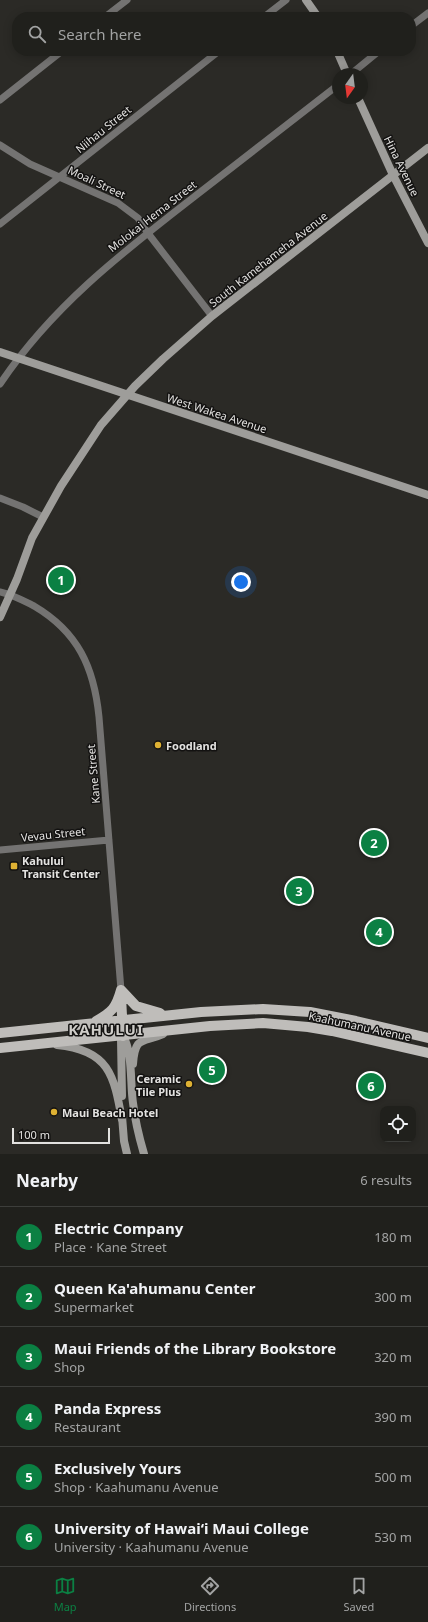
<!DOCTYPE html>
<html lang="en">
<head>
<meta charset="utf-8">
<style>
	:root { --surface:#20201c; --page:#2d2d29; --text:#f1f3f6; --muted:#a2a3a3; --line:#3d3e3b; --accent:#0b8043 }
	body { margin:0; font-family:"Noto Sans",sans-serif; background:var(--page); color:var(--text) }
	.controls { position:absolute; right:12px; bottom:12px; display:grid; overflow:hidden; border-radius:8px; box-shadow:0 2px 10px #0003 }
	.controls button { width:36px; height:36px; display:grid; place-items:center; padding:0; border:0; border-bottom:1px solid var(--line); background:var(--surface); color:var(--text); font:20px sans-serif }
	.compass { position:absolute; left:332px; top:68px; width:36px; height:36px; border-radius:50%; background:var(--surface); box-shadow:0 2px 10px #0003; rotate:194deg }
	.scale { position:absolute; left:12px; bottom:10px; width:98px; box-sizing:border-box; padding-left:4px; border:2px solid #e3e2e0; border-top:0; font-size:11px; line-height:14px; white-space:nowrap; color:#e3e2e0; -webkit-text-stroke:3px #131211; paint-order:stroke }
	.you { position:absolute; left:241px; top:582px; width:14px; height:14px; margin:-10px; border:3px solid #fff; border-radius:50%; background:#1a73e8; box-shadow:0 0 0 6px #1a73e833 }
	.badge { display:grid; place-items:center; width:26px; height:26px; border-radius:50%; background:var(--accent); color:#fff; font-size:13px; font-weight:700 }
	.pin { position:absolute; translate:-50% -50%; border:2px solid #fff; box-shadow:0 1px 4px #0006 }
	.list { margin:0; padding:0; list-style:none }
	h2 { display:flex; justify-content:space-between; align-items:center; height:52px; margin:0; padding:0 16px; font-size:17px }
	h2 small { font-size:13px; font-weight:400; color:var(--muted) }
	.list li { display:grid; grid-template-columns:26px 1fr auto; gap:12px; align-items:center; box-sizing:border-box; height:60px; padding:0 16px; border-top:1px solid var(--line) }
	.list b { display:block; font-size:15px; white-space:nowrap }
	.list p { margin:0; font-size:13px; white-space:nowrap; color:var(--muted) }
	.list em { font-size:13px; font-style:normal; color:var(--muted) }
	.icon { flex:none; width:22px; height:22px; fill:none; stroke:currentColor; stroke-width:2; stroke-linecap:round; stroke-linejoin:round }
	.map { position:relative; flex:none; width:428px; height:1154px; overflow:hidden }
	.search { position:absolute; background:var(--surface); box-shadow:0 2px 10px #0003; left:12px; right:12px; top:12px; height:44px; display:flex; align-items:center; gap:10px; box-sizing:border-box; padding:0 14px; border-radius:16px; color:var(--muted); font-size:15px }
	.sheet { height:412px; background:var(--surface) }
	nav { display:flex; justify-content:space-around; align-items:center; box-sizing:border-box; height:56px; border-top:1px solid var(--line); background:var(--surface); font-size:11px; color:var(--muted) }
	nav a { display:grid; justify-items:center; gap:2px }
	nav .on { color:var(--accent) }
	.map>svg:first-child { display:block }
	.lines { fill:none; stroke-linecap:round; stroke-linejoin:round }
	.street { stroke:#747372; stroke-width:7 }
	.secondary { stroke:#9e9d9a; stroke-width:8 }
	.primary { stroke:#bfbdba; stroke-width:10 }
	.poi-dot { fill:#deb133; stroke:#131211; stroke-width:1.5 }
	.labels { text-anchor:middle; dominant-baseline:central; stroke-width:3; stroke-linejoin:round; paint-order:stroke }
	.street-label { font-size:11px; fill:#e3e2e0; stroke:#131211 }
	.poi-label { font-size:11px; font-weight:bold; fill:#e3e2e0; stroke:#131211; text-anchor:start }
	.district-label { font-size:15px; font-weight:bold; letter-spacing:1px; fill:#cfcdc9; stroke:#131211 }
</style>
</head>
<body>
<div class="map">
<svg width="428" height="1154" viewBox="0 0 428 1154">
	<rect width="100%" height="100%" fill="#2b2a26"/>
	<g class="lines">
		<path class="street" d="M105,17L127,0
			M264,17L286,0
			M411,26L428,13
			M351,74L379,51
			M0,100L62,51
			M0,145L30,164L118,203L138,218L147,232L212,316
			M0,224L219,51
			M0,384C51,308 119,255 190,200C239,162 289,123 338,85
			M0,498L23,507L43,517
			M0,592C13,595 22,600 34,606C78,632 94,667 99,717L121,990
			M0,850L109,840"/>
		<path class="secondary" d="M306,0L318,17
			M337,51L347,74
			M358,98L393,175L428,243
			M0,352L428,495
			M0,617L17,579L32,538L61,486L101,425L135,386L163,359L212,316L428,148
			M123,1036C133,1053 130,1083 133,1103C135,1120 139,1137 144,1154
			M57,1045C109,1050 114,1075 122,1120
			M133,1064C135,1035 143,1043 163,1034
			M122,1096L121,1039L123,1036
			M122,1116L124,1141L127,1154"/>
		<path class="primary" d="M121,990L136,1006L160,1013
			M121,996L123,1036
			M96,1021C112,1012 116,1008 121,990
			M0,1033L201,1012L263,1009L310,1012L356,1021L428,1038
			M0,1048L210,1026L263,1023L308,1027L332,1031L428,1053"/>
	</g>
	<g class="poi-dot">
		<circle cx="158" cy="745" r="4"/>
		<rect x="10" y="862" width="8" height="8" rx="2"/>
		<circle cx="189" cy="1084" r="4"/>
		<circle cx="54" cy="1112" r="4"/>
	</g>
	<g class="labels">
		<g class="street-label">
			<text transform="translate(103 129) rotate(-39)">Niihau Street</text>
			<text transform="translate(402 166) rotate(64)">Hina Avenue</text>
			<text transform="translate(97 182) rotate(25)">Moali Street</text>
			<text transform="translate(152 216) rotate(-38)">Molokai Hema Street</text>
			<text transform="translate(268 259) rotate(-38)">South Kamehameha Avenue</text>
			<text transform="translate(217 413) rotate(18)">West Wakea Avenue</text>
			<text transform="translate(93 774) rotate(-95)">Kane Street</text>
			<text transform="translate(53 834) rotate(-6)">Vevau Street</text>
			<text transform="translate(360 1026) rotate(12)">Kaahumanu Avenue</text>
		</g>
		<g class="poi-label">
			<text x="166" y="745">Foodland</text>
			<text x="22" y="860">Kahului<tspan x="22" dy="13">Transit Center</tspan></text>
			<text x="181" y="1078" text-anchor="end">Ceramic<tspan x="181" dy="13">Tile Plus</tspan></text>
			<text x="62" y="1112">Maui Beach Hotel</text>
		</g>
		<g class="district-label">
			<text x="106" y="1029">KAHULUI</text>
		</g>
	</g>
</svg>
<div class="controls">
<button><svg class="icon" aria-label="locate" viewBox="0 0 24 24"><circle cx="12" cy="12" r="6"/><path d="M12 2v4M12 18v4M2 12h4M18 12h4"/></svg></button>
</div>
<svg class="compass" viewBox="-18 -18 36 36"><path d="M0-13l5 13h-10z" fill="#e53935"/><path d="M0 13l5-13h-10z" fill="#a2a3a3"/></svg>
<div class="scale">100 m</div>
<div class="you"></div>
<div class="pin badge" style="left:61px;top:580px">1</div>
<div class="pin badge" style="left:374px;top:843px">2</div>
<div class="pin badge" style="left:299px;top:891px">3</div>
<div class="pin badge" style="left:379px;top:932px">4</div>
<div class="pin badge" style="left:212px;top:1070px">5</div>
<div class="pin badge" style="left:371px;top:1086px">6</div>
<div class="search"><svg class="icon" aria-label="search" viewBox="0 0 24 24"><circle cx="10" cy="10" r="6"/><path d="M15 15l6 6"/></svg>Search here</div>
</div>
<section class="sheet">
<h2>Nearby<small>6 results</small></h2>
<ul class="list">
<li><span class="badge">1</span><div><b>Electric Company</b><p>Place · Kane Street</p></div><em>180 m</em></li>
<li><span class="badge">2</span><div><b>Queen Ka'ahumanu Center</b><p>Supermarket</p></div><em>300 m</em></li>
<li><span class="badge">3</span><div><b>Maui Friends of the Library Bookstore</b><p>Shop</p></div><em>320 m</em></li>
<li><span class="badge">4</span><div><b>Panda Express</b><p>Restaurant</p></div><em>390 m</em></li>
<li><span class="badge">5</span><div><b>Exclusively Yours</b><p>Shop · Kaahumanu Avenue</p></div><em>500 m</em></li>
<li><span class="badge">6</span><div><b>University of Hawai‘i Maui College</b><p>University · Kaahumanu Avenue</p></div><em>530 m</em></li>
</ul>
</section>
<nav>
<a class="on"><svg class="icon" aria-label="map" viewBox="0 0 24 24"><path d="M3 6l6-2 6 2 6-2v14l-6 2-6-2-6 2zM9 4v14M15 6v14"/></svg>Map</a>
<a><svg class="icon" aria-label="directions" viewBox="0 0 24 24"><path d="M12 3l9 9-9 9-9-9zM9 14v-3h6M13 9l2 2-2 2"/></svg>Directions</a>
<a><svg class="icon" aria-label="saved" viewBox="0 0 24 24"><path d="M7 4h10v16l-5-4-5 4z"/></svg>Saved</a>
</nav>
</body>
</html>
